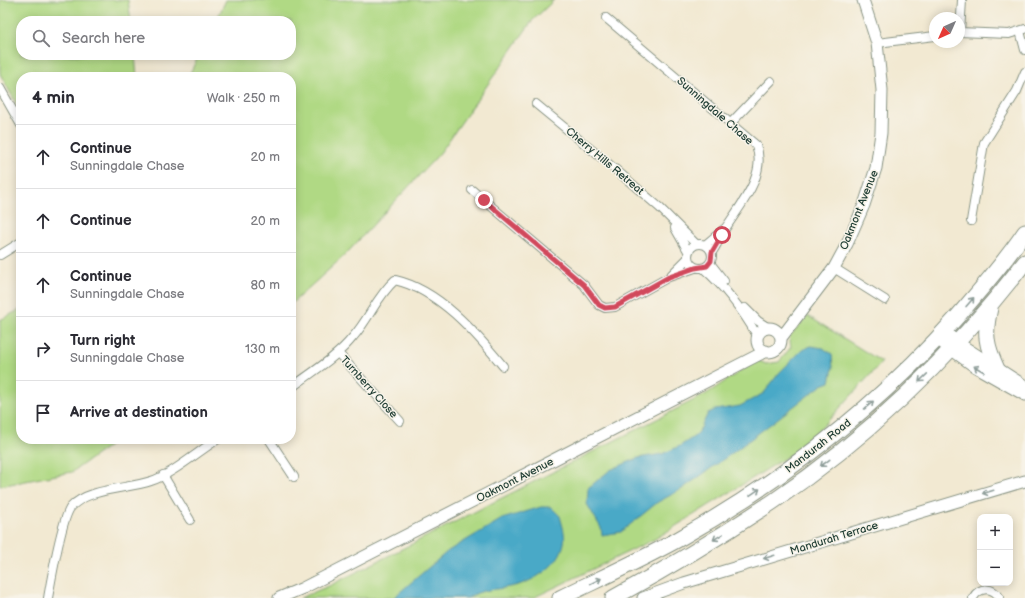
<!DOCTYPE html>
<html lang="en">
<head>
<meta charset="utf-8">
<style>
	:root { --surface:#fff; --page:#f2f2f3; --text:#2b2b33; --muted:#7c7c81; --line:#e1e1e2 }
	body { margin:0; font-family:"Balsamiq Sans",sans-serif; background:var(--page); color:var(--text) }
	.controls { position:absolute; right:12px; bottom:12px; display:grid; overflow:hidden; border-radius:8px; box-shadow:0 2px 10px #0003 }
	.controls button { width:36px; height:36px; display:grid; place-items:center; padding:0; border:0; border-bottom:1px solid var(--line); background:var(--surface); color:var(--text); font:20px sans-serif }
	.compass { position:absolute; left:929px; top:12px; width:36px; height:36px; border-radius:50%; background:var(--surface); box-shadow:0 2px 10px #0003; rotate:225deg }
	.stop { position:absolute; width:12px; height:12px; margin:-9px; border:3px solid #d1495b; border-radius:50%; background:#fff }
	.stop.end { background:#d1495b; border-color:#fff; box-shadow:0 1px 4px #0008 }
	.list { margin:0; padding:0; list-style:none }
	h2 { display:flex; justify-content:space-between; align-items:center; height:52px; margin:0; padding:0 16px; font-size:17px }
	h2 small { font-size:13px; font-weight:400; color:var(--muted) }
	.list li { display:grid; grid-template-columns:26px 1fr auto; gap:12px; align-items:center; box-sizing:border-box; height:64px; padding:0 16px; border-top:1px solid var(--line) }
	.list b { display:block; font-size:15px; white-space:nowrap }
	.list p { margin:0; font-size:13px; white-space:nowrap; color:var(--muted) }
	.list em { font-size:13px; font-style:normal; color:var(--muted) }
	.icon { flex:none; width:22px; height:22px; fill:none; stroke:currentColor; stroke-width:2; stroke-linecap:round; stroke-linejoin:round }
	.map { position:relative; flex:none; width:1025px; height:598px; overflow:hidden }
	.search { position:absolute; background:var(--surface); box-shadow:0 2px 10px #0003; left:16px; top:16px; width:280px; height:44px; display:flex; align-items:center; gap:10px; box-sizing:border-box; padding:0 14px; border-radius:16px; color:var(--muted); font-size:15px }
	.panel { position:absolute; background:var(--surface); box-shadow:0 2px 10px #0003; left:16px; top:72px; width:280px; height:372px; border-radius:16px }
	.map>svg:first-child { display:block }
	.green { fill:#b0d984; stroke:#688b5c }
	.water { fill:#48a9c7; stroke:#34737e }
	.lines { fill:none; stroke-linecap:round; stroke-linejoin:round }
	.street-casing { stroke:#889383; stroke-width:10 }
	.secondary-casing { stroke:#889383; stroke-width:13 }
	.highway-casing { stroke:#889383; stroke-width:17 }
	.street { stroke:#fff; stroke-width:8 }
	.secondary { stroke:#fff; stroke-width:11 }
	.highway { stroke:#fff; stroke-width:15 }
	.oneway { stroke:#8f9e9a }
	.route { stroke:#d1495b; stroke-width:5 }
	.labels { text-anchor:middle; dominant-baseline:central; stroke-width:3; stroke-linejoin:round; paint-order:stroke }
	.street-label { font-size:11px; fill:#1f3d34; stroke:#f7f3e8 }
</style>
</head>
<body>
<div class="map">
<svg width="1025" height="598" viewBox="0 0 1025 598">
	<rect width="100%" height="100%" fill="#f7f3e8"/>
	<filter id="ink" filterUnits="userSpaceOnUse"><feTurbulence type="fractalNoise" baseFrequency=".025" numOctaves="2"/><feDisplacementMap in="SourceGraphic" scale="8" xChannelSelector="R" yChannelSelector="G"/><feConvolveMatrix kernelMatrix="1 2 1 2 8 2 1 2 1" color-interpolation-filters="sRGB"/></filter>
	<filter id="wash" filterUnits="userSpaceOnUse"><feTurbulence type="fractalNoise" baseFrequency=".012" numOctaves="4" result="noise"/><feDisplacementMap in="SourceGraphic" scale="16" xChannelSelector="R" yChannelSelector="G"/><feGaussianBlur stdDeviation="0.9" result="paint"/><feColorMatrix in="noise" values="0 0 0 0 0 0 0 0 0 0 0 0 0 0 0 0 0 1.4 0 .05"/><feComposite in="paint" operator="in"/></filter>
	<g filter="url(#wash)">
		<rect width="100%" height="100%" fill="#f2e9d2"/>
		<path class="green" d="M0,0H128L131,21H21V55H135L137,77H21V112L0,74Z
			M226,0H554L532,21L440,153L345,255L291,304V77H188L199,55H291V21H216Z
			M21,309V439H119L72,472L0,486V320Z
			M808,316L882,362L806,445L655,539L533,598H300L331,585L706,394L757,360L766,364L779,362L791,347L789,337Z"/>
		<path class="water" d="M811,346L823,348L832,354L833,368L830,382L822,385L731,454L682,489L658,502L621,532L602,535L601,528L587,504L588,488L610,470L638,458L662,454L680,446L698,434L708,413L715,410L740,406L764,393L779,373L802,350Z
			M541,507H551L560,516C562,524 566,535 564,543C560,566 531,584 509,587C496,590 480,589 468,598H393L448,551L502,519Z"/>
	</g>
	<g filter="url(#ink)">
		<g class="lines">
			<g class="street-casing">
				<path id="street" d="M606,18L756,145C767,174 742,203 727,226C721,234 718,244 712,252
					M1020,31L1025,50
					M959,32L1009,34L1025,29
					M960,32L962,0
					M877,43L935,36
					M0,88L21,125
					M536,104L615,169L660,208L696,244
					M730,124L771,81
					M472,190L584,285L599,305L605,308L615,307L669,277L695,268
					M971,221L984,143L1017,91L1025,72
					M675,228L688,251
					M688 256a12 12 0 1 1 24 0a12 12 0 1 1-24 0Z
					M705,245L724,229
					M0,255L21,242
					M710,263L724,281
					M703,268C726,288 743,311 758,337
					M834,268L885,300
					M671,275L687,259
					M745,308L758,321L769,328
					M338,353L400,421
					M291,388C312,372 336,358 353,337C369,319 377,296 395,280C439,290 475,332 503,366
					M269,439L294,477
					M163,475L190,520
					M48,598C51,581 62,517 71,507C88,488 128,489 151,481C171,475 199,451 218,439
					M973,598C980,586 993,587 1000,598"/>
			</g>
			<g class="secondary-casing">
				<path id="secondary" d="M757 340a12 12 0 1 1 24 0a12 12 0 1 1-24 0Z
					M944,331L958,343L1025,386
					M781,338L834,268L847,244L864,205L876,168L881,133L882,90L877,43L863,0
					M937,339L974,366L1025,395
					M279,598L303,588L766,351
					M643,598L684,583L1025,481"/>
			</g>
			<g class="highway-casing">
				<path id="highway" d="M990,308C984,334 986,345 997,369
					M560,598C599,579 639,561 677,540C782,481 877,407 957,317C981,289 1005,262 1025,232
					M613,598C668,568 722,536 774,501C870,436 954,354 1025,262"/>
			</g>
			<use href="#street" class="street"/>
			<use href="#secondary" class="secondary"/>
			<use href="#highway" class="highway"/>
		</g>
		<defs><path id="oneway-shaft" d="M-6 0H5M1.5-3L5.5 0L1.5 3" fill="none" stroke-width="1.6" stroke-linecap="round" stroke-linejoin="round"/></defs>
		<g class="oneway">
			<use href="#oneway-shaft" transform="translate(970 302) rotate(-49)"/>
			<use href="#oneway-shaft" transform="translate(979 369) rotate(-150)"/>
			<use href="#oneway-shaft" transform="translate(923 378) rotate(136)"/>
			<use href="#oneway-shaft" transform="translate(869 405) rotate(-41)"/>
			<use href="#oneway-shaft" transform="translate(825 463) rotate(143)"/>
			<use href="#oneway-shaft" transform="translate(755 492) rotate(-34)"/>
			<use href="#oneway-shaft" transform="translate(988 492) rotate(163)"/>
			<use href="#oneway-shaft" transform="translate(718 537) rotate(148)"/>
			<use href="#oneway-shaft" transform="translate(769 557) rotate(163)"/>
			<use href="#oneway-shaft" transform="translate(596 581) rotate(-26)"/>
		</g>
	</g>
	<g class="lines" filter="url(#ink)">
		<path class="route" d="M484,200L584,285L599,305L605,308L615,307L669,277L695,268L707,266L711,261L712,252L722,235"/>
	</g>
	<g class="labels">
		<g class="street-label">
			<text transform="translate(715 111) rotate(41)">Sunningdale Chase</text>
			<text transform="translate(605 161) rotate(40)">Cherry Hills Retreat</text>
			<text transform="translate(859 210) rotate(-68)">Oakmont Avenue</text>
			<text transform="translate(369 387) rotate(48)">Turnberry Close</text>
			<text transform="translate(818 446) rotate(-38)">Mandurah Road</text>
			<text transform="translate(515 480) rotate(-27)">Oakmont Avenue</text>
			<text transform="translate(834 538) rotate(-17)">Mandurah Terrace</text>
		</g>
	</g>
</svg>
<div class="controls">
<button>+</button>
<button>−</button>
</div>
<svg class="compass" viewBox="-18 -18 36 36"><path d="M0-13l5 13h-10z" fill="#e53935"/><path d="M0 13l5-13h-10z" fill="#7c7c81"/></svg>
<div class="stop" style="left:722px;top:235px"></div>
<div class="stop end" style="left:484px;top:200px"></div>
<div class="search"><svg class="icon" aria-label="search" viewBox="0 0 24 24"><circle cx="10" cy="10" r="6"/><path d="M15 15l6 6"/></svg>Search here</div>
<section class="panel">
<h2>4 min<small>Walk · 250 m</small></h2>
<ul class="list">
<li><svg class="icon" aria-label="ahead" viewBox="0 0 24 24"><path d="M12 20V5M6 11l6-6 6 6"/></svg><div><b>Continue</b><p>Sunningdale Chase</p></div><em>20 m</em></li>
<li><svg class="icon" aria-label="ahead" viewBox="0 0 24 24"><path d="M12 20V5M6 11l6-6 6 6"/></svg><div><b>Continue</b></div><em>20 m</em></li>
<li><svg class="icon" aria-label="ahead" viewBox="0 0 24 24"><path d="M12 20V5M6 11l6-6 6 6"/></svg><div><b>Continue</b><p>Sunningdale Chase</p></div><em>80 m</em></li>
<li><svg class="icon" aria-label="right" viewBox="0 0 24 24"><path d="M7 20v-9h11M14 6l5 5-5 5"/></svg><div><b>Turn right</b><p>Sunningdale Chase</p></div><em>130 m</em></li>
<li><svg class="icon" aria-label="arrive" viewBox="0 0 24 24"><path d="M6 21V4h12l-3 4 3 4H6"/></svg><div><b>Arrive at destination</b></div></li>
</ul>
</section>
</div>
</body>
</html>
